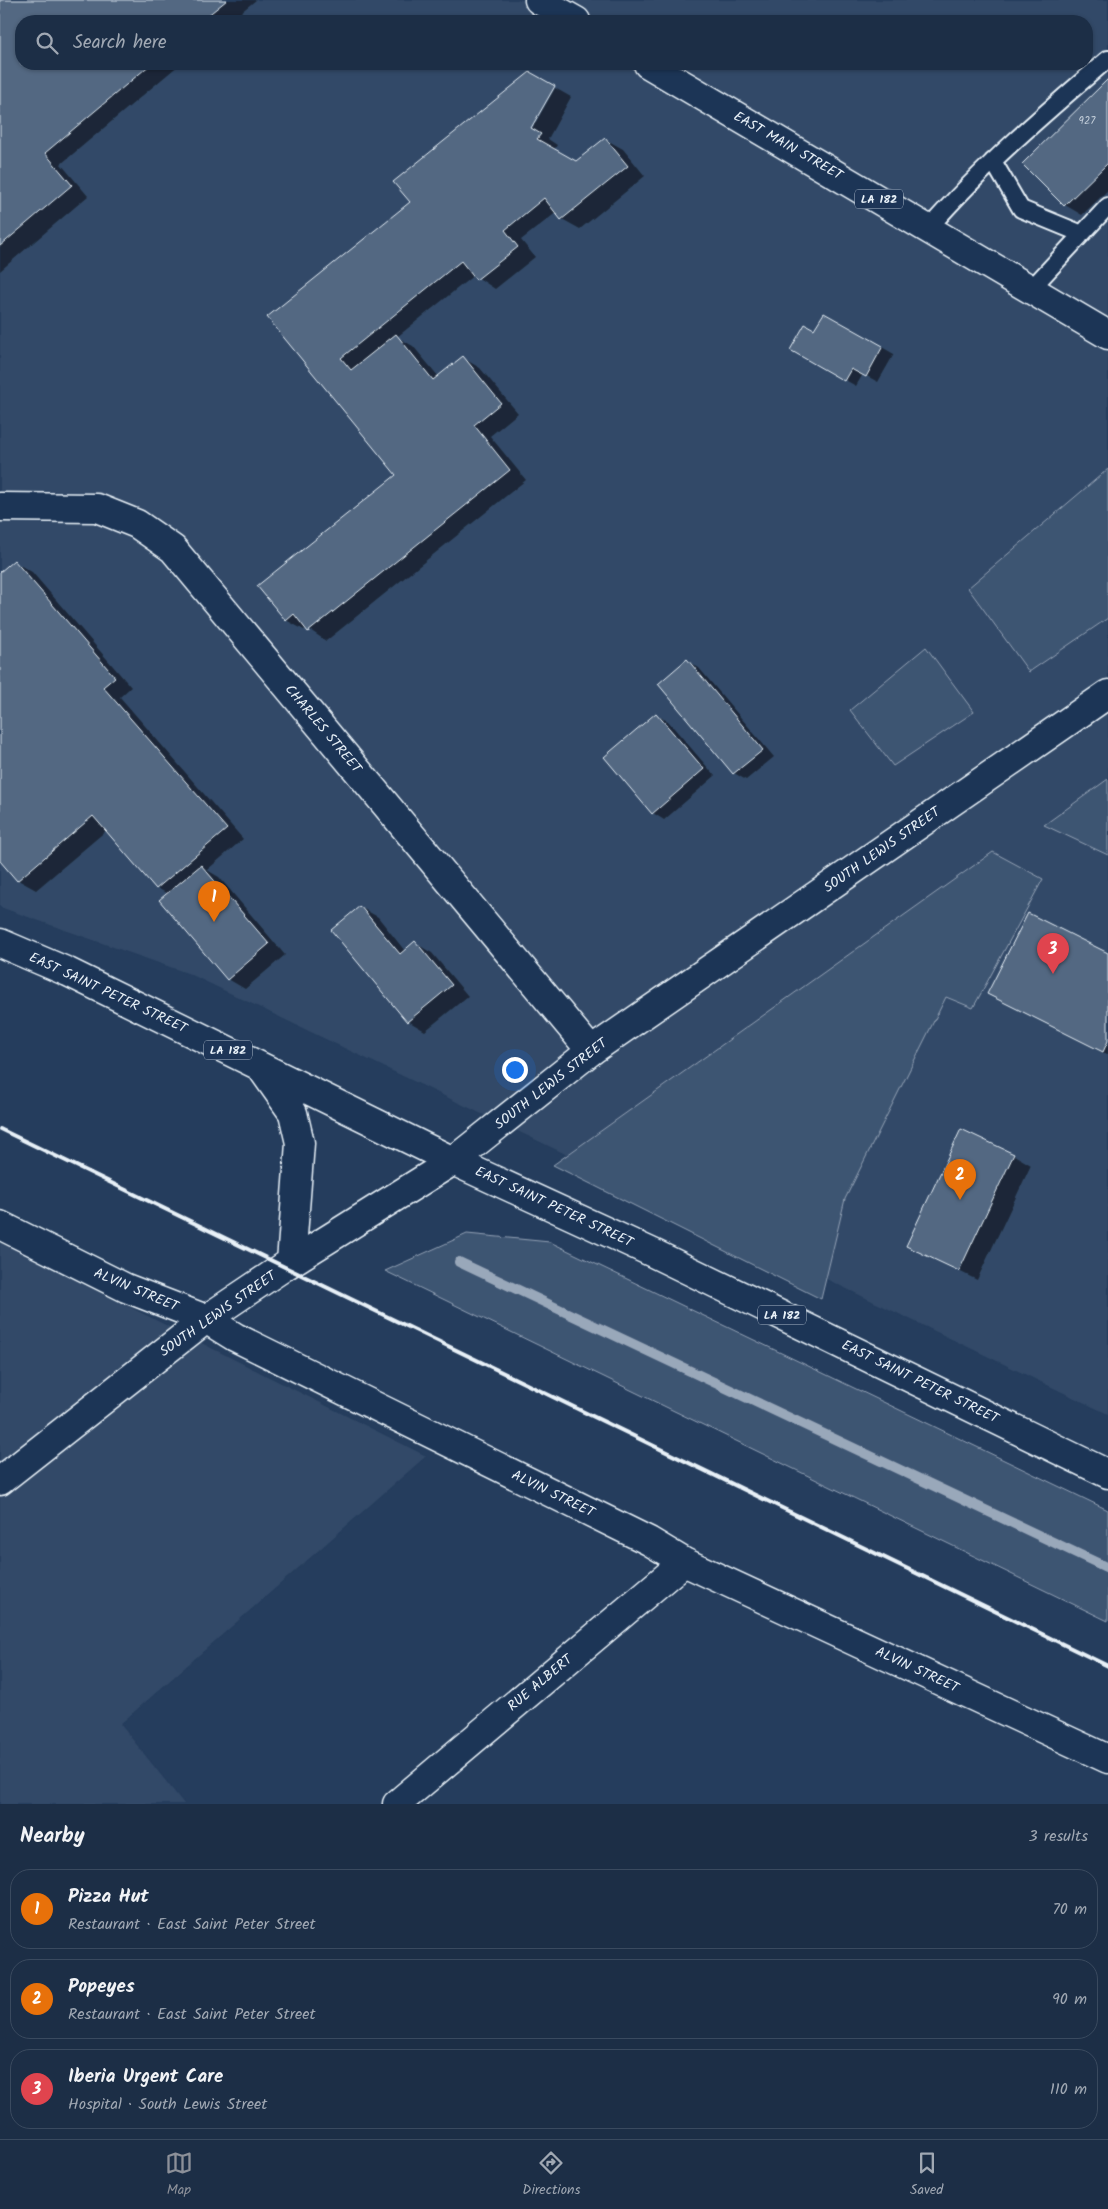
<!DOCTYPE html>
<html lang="en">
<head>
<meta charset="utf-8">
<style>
	:root { --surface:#1c2e46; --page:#293a51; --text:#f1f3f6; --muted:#a0a8b3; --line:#3a4a5f; --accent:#8c9099 }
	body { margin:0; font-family:Kalam,sans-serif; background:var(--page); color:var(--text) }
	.you { position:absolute; left:514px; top:1069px; width:18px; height:18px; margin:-12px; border:4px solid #fff; border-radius:50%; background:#1a73e8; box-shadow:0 0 0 8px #1a73e833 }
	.badge { display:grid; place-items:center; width:32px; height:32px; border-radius:50%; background:var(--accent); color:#fff; font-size:16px; font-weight:700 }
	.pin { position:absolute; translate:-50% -41px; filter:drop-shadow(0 1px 2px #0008) }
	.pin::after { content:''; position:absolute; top:26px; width:18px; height:15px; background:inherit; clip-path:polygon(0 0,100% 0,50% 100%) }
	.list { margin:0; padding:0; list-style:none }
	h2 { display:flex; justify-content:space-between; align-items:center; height:65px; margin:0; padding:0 20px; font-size:21px }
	h2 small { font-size:16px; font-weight:400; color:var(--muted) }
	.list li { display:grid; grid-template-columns:32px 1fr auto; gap:15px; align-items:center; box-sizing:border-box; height:80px; margin:0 10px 10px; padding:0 10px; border:1px solid var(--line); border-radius:20px }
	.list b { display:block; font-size:19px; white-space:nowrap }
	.list p { margin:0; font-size:16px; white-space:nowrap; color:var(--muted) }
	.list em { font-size:16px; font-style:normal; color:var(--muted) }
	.icon { flex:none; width:28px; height:28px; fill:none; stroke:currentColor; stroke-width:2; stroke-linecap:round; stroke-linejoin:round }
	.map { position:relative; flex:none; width:1108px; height:1804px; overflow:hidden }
	.search { position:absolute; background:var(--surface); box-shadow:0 1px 4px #0004; left:15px; right:15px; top:15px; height:55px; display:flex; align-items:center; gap:12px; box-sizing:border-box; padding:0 18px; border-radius:20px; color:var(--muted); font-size:19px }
	.sheet { height:335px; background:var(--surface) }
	nav { display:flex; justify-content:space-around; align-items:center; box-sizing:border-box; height:70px; border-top:1px solid var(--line); background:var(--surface); font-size:14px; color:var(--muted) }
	nav a { display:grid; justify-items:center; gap:2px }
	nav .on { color:var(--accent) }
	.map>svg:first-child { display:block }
	.built { fill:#334a68; fill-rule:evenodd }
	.green { fill:#3e5472; stroke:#93a2b5 }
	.shadow { fill:#0007 }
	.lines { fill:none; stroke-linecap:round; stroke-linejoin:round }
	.stream { stroke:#99a8ba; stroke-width:10 }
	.building { fill:#536782; stroke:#e8f1f8 }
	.service-casing { stroke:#e8f1f8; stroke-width:20 }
	.minor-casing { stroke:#e8f1f8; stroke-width:31 }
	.secondary-casing { stroke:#e8f1f8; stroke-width:31 }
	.primary-casing { stroke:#e8f1f8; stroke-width:31 }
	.service { stroke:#1d3557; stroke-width:16 }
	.minor { stroke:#1d3557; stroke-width:28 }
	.secondary { stroke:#1d3557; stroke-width:28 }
	.primary { stroke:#1d3557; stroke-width:28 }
	.rail { stroke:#e8f1f8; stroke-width:4 }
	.labels { text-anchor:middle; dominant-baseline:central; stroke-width:4.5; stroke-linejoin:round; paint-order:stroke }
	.number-label { font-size:11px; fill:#c3ceda }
	.shield { fill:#1d3557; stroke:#abb9c8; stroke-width:1 }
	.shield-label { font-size:12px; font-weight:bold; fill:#e8f1f8 }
	.street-label { font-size:14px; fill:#e8f1f8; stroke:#1d3557 }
</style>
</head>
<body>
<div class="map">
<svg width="1108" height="1804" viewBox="0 0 1108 1804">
	<rect width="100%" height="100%" fill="#253d5d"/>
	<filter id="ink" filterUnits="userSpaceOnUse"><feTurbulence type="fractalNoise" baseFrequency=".02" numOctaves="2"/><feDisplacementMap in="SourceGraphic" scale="10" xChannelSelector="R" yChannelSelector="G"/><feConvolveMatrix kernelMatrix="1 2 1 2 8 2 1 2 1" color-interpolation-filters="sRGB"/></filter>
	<g filter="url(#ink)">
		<path class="built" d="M0,0H1108V1414L190,974L0,907ZM21,21H1087V64H21Z
			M0,1242L426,1456L120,1724L184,1804H0Z"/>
		<path class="green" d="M1108,469V618L1029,672L968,588Z
			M926,647L974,712L893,766L850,710Z
			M1108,779V855L1044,825Z
			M993,852L1043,879L973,1008L946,997L845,1199L821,1299L553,1165Z
			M467,1234L550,1242L1108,1510V1621L385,1271Z"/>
		<path class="shadow" d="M0,0H256L230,21H21V64H180L61,164L88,196L0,271Z
			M1108,81V190L1082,215L1065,205L1024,164Z
			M555,88L571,97L548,139L557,145L554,150L576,163L605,139L623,149L645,176L580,229L562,219L557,212L521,240L535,257L495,289L474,275L397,337L413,346L439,377L463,358L480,368L518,413L490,436L526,480L326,641L307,628L304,630L286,620L397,475L269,317L527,133L529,134Z
			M824,314L894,354L878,382L863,374L856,386L792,350L815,331Z
			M14,562L32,572L131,687L120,697L243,839L207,870L219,877L285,955L245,989L228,979L168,894L157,888L107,830L36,890L18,880L0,859V574Z
			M687,661L699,668L774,757L746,780L734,773L660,684Z
			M656,715L668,721L715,776L664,820L653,813Z
			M360,907L378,917L405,951L415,943L432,953L468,996L425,1031L408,1021Z
			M1108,955V1055L988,994Z
			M1014,1155L1031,1165L977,1280L908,1246Z"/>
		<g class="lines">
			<path class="stream" d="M459,1262L1108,1568"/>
		</g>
		<path class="building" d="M0,0H227L201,21H21V64H151L45,153L72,185L0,246Z
			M530,72L555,86L531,128L541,134L537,139L576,161L605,138L628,166L561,220L544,198L505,230L518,247L476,280L461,261L341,358L351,370L396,334L433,380L463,356L501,403L474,425L510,470L308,632L294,614L286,621L257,586L396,475L267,317L410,202L393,182Z
			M1108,79V163L1064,206L1022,164Z
			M824,313L883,346L866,377L851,369L844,381L790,350L805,324L814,329Z
			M14,560L115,677L103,687L227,829L156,889L93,816L17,881L0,861V572Z
			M687,659L763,750L733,774L658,684Z
			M656,713L704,769L652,814L604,757Z
			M201,865L269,944L227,980L159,900Z
			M360,906L400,954L415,941L452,985L407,1022L331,930Z
			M1028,913L1108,953V1041L1103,1052L987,994Z
			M961,1129L1014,1154L959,1271L906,1246Z"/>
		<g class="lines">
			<g class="service-casing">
				<path id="service" d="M993,161L1021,209L1082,234
					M929,228C983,166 1045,113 1108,59
					M1030,290L1108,206"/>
			</g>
			<g class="minor-casing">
				<path id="minor" d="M0,507L97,508L137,524L173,549L591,1051
					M0,1225L126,1288L206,1319L235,1337L649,1541L684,1562L1108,1759
					M397,1804L684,1562"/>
			</g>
			<g class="secondary-casing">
				<path id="secondary" d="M0,1481L206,1319L285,1266L453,1161L591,1051L1108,694"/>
			</g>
			<g class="primary-casing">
				<path id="primary" d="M539,0L576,21
					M648,64L1108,335
					M0,943L68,972L453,1161L653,1253L1108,1474
					M262,1069L293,1113L300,1143L291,1262"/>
			</g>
			<use href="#service" class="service"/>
			<use href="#minor" class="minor"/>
			<use href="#secondary" class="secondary"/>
			<use href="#primary" class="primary"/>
			<path class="rail" d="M0,1129L1108,1666"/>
		</g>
	</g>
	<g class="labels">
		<g class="number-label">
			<text x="1087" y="121">927</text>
		</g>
		<g class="shield">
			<rect x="855" y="189.5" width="48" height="19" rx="4"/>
			<rect x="204" y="1040.5" width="48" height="19" rx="4"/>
			<rect x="758" y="1305.5" width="48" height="19" rx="4"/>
		</g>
		<g class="shield-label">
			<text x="879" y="199">LA 182</text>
			<text x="228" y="1050">LA 182</text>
			<text x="782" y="1315">LA 182</text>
		</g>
		<g class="street-label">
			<text transform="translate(788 146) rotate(30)">EAST MAIN STREET</text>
			<text transform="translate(323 729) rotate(50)">CHARLES STREET</text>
			<text transform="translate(882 850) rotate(-35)">SOUTH LEWIS STREET</text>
			<text transform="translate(108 993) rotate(25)">EAST SAINT PETER STREET</text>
			<text transform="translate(551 1084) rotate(-38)">SOUTH LEWIS STREET</text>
			<text transform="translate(554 1207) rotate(25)">EAST SAINT PETER STREET</text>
			<text transform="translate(136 1290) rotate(23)">ALVIN STREET</text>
			<text transform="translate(218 1314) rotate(-35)">SOUTH LEWIS STREET</text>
			<text transform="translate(920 1382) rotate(26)">EAST SAINT PETER STREET</text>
			<text transform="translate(553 1494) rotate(26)">ALVIN STREET</text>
			<text transform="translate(917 1670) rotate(25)">ALVIN STREET</text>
			<text transform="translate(540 1683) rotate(-40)">RUE ALBERT</text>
		</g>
	</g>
</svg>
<div class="you"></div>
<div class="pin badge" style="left:214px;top:922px;background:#e8710a">1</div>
<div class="pin badge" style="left:960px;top:1200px;background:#e8710a">2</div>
<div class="pin badge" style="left:1053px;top:974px;background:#e0444e">3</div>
<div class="search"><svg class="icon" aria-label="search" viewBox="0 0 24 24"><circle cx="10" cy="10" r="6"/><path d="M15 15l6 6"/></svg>Search here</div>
</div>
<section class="sheet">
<h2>Nearby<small>3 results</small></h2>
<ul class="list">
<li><span class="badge" style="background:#e8710a">1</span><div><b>Pizza Hut</b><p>Restaurant · East Saint Peter Street</p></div><em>70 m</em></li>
<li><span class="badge" style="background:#e8710a">2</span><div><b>Popeyes</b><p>Restaurant · East Saint Peter Street</p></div><em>90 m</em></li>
<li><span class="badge" style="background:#e0444e">3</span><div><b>Iberia Urgent Care</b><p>Hospital · South Lewis Street</p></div><em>110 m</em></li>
</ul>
</section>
<nav>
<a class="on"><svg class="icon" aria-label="map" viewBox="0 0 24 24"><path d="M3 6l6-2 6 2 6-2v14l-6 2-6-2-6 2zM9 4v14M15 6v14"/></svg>Map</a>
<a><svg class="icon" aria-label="directions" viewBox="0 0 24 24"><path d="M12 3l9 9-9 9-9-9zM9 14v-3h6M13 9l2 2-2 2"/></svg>Directions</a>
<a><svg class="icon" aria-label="saved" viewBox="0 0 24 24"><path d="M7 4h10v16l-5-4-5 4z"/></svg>Saved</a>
</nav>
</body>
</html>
